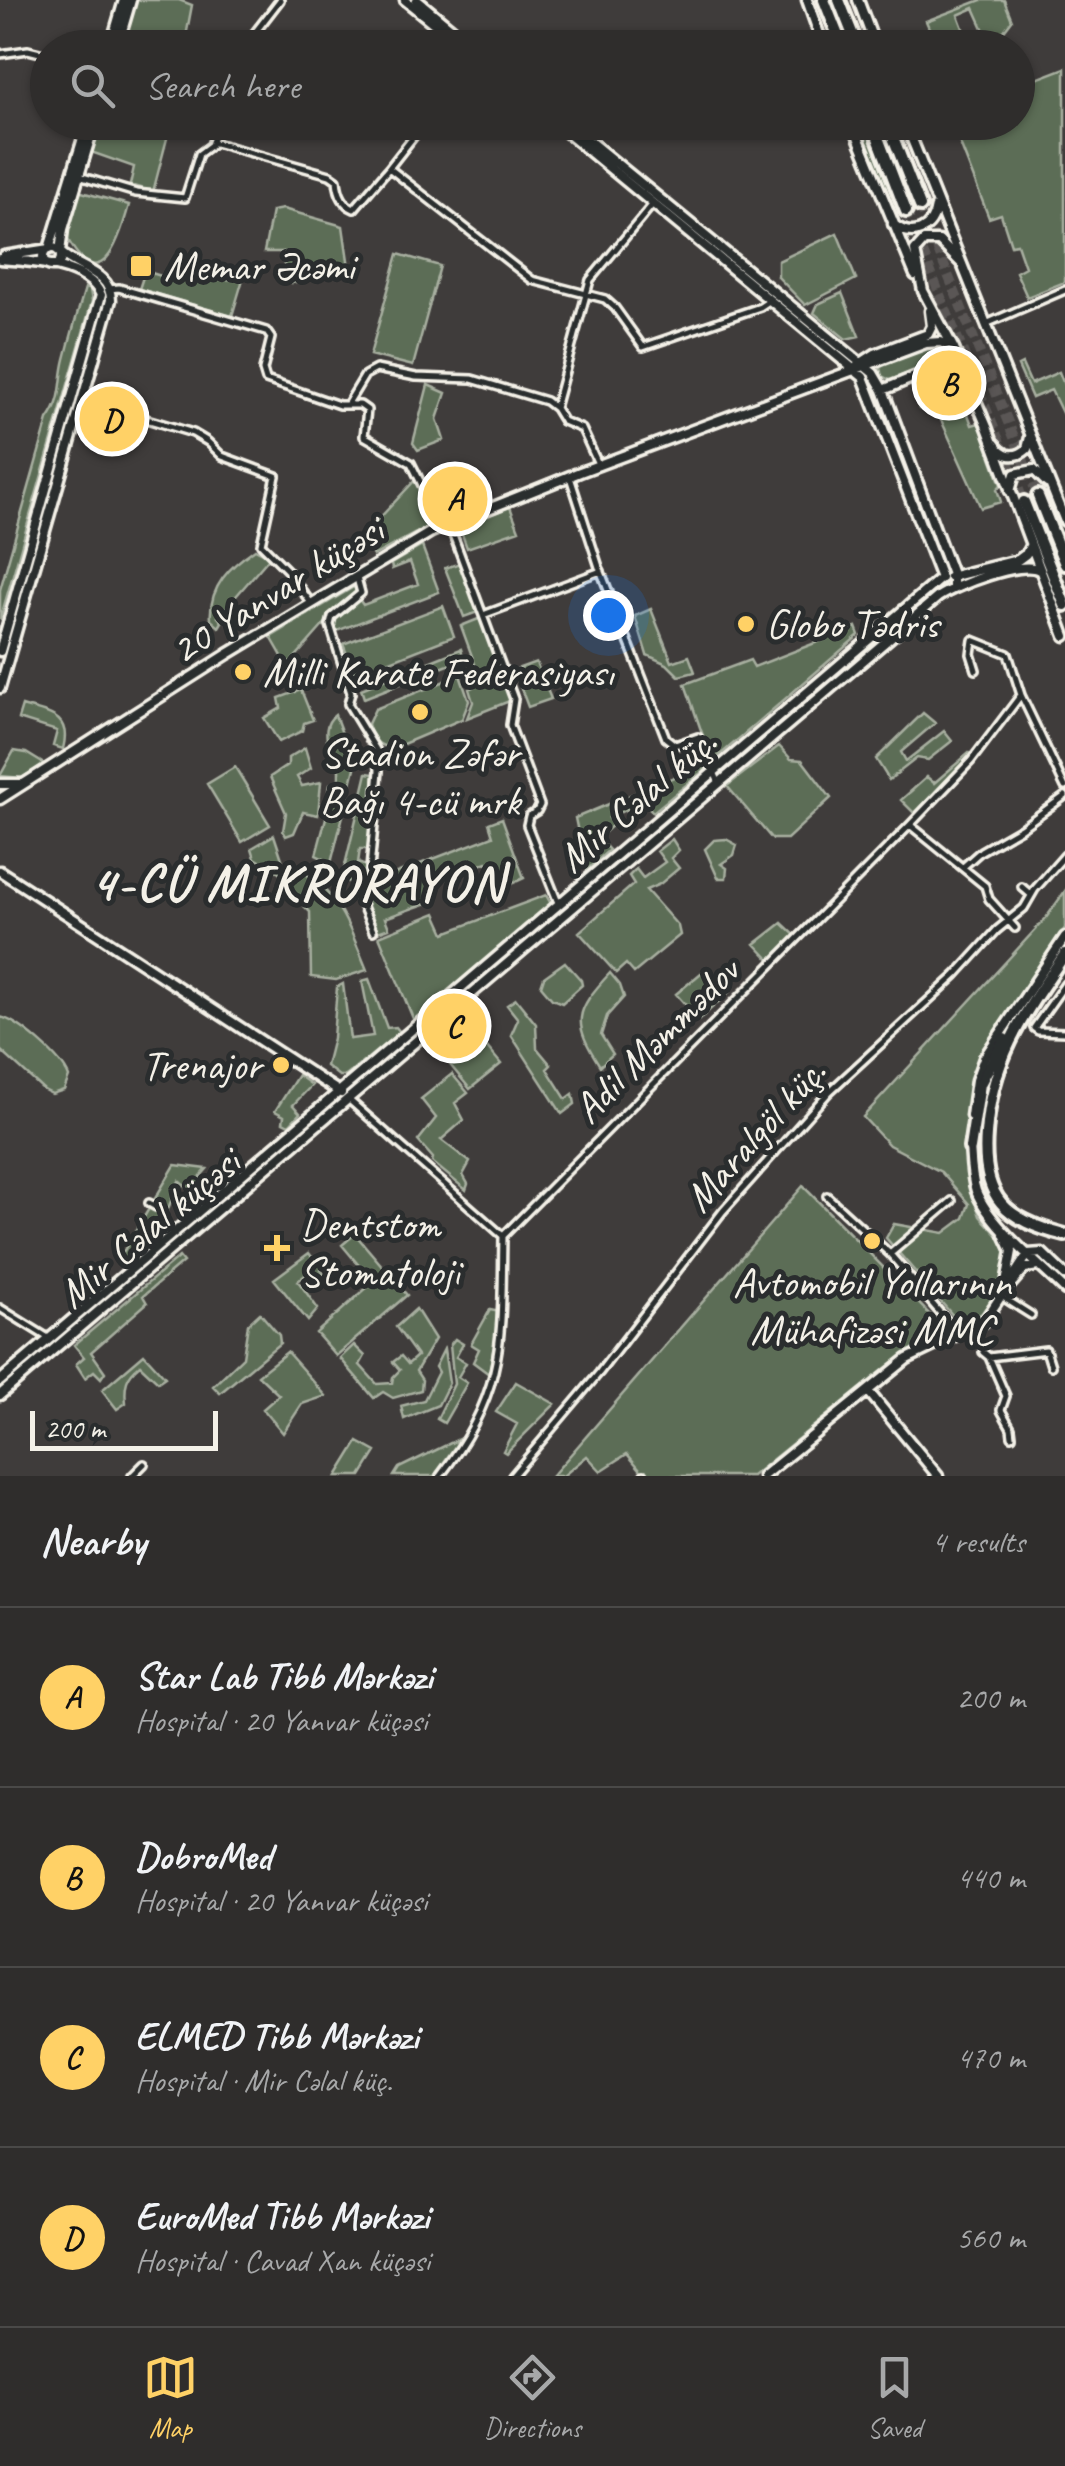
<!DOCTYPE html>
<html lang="en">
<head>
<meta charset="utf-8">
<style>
	:root { --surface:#2f2d2c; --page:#373534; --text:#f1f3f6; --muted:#a7a8a9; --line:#4a4948; --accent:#ffd166 }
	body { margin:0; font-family:Caveat,sans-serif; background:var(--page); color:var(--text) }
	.scale { position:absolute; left:30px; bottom:25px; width:188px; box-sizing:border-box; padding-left:10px; border:5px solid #f4f1e8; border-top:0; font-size:28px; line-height:35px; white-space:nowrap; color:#f4f1e8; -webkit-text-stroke:8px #2a2d2e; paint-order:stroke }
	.you { position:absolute; left:608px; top:615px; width:35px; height:35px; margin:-25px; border:8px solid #fff; border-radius:50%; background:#1a73e8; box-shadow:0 0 0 15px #1a73e833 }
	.badge { display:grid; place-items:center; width:65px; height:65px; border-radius:50%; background:var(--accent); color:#111; font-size:32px; font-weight:700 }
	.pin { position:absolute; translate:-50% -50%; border:5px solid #fff; box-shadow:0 2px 10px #0006 }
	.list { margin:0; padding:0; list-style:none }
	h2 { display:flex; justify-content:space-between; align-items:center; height:130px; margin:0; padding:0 40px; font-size:42px }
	h2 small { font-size:32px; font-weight:400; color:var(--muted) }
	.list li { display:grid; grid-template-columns:65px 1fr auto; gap:30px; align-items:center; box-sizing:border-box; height:180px; padding:0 40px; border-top:2px solid var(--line) }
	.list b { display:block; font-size:38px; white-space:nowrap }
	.list p { margin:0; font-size:32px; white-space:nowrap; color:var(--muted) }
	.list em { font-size:32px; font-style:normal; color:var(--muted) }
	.icon { flex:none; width:55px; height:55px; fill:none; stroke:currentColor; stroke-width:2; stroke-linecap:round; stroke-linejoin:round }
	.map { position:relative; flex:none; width:1065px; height:1476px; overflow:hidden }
	.search { position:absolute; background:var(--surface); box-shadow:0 2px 8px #0004; left:30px; right:30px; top:30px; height:110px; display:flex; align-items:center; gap:25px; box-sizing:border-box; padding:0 35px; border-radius:55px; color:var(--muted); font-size:38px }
	.sheet { height:850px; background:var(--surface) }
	nav { display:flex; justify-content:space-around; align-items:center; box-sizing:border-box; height:140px; border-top:2px solid var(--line); background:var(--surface); font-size:28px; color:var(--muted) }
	nav a { display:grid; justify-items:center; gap:5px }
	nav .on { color:var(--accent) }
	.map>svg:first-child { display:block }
	.green { fill:#5c6d57; stroke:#a8afa0; stroke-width:2.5 }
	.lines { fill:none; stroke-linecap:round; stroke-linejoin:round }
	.highway-tunnel { stroke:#5a5755; stroke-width:10; stroke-dasharray:10 5; stroke-linecap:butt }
	.street-casing { stroke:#f4f1e8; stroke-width:12 }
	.secondary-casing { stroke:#f4f1e8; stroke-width:15 }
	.highway-casing { stroke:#f4f1e8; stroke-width:18 }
	.street { stroke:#2a2d2e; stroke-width:5 }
	.secondary { stroke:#2a2d2e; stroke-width:8 }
	.highway { stroke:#2a2d2e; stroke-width:10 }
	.poi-dot { fill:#ffd166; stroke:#2a2d2e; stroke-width:4 }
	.labels { text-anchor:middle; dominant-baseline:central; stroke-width:10; stroke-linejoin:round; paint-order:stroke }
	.poi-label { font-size:42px; fill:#f4f1e8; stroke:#2a2d2e; text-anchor:start }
	.street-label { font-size:42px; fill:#f4f1e8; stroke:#2a2d2e }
	.district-label { font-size:52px; font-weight:bold; letter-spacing:2.5px; fill:#f4f1e8; stroke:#2a2d2e }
</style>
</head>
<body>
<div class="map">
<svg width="1065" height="1476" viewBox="0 0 1065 1476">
	<rect width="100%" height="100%" fill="#3f3c3b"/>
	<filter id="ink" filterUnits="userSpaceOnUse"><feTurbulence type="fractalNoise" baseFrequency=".01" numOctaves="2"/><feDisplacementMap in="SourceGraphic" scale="20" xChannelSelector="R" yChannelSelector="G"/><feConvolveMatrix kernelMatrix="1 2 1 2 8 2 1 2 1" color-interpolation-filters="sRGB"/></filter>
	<g filter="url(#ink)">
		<path class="green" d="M135,0H179L192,5L184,47L121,48Z
			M981,0H1004L1012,20L1003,32L987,37L974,8L958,15L969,44L937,47L926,21Z
			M1065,68V282L1027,297L1016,272L1025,267L1017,244L1011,245L1001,214L989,218L952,123L1018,122V86Z
			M99,123H171L153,192L130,185L134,167L91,152Z
			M856,123H864L899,212L891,216Z
			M78,191L129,205C119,242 100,300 66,236Z
			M283,209L343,226L350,274L317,276L292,283L284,276V252H264L272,211Z
			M837,233L856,279L805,305L778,277V261Z
			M398,254L440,266L413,366L370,355Z
			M145,271L174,280L243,279L232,316L139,289Z
			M85,288L90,290L92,301L0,620V590L48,420C64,398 59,382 65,359C71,335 78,311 85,288Z
			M842,293L859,336L846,339L814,313L818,304Z
			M940,345L948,350L952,357L890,380L882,376L880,368C893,354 920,346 940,345Z
			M1022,364L1031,384L1059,372L1065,387V419L1051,390L1032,398L1018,366Z
			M866,371L882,400L944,564L940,566Z
			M428,385L446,393L437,419L444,440L418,450L413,443Z
			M934,396H941L947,411L959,407L966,409L972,425L979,423L1001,485L997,489L1001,502L981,508L938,413L919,409L917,402Z
			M417,478L436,522L373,556L362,537Z
			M510,507L519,530L467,548L459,526Z
			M422,546L439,592L337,631L332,619H329L291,662L286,663L271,637L357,585L356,595L363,605L418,584L410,562L392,569L391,564Z
			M255,549L280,562L277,564L269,558L218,617L222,622L219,627L211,620C208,587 230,566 255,549Z
			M460,563L478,612L464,617L445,568Z
			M443,606L454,636L355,675L343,644Z
			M651,609L672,662L689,656L695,672L679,676L667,664L647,655L635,616Z
			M481,618L512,700L467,718L473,702L469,689L473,687L467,671L476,667L461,626Z
			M856,627L859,635L712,762L685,684L750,660L754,667Z
			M461,649L464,659L364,698L361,689Z
			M536,662L551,699L528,707L514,670Z
			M460,675L469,701L462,719L396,747C378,748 372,740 368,724L375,709Z
			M301,690L313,720L304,723L302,731L279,742L264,718L281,708L279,698Z
			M22,706C49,714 72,715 63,749L53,746L57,731L18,719Z
			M923,713L935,723L901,752L906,761L944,731L952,741L928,760L917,758L889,780L876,759Z
			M335,715L355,768L327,879L321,876L324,859L316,855L327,814L330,784L339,781V753H329C327,738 322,725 335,715Z
			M779,746L791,759L802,760L831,798L787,839H772L727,786Z
			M305,748L311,768L297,777L302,786L321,782L318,815L303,812L294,833L286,836L283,831L286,813L270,777L288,765V758Z
			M14,751L26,753L44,764L22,778L0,776Z
			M969,753L972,755L916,815L901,800L927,777L934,783Z
			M705,764L707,768L653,812L643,801L609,818L613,825L598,838L609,850L587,870L573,844L579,837L575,818Z
			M235,767L270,825L242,842L207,784Z
			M367,773L374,774L368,849H360L358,863L366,866L363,881L341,882Z
			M502,818L524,878L500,889L487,862L430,885L436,900L385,918L389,928L378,932L363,893L388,885L386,877L493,836L489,823Z
			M274,835L283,862C334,882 347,921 367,970L336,980L311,977L310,912L289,891L279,872L255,858L252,848Z
			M672,839L679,850L671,858L679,868L660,884L646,890L678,926L680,935L634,973L626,964L616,973L579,932L634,884L629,876L636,869L643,878L665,862L657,851Z
			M726,839L737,845L734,855L721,864L727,868L726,878H718L705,849L714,840Z
			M1065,891V928L982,1054L969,1086L966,1174L980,1216L1003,1241L1008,1264L996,1293L982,1313L961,1325L886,1238L894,1224L944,1233L964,1218L969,1204L941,1172L889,1145L863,1117L1046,918Z
			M546,895L551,904L414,1021L379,936L436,913L445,933Z
			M782,923L797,937L772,962L755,944Z
			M565,962L581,980L582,985L562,1003L552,999L541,986L544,977Z
			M707,968L729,992L699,1020L676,994Z
			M610,973L620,985L624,997L607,1016L601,1035L613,1054L600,1066C572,1022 574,1012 610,973Z
			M369,979L387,1028L396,1027L400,1032L346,1076H339L326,1066L333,1038L337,987L343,984L350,1039L373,1036L362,981Z
			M516,999L536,1024L537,1048L551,1065L547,1069L566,1099L573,1094L575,1104L562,1114L511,1035L518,1019L507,1005Z
			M0,1017C18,1020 63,1059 69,1077L64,1090L52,1094L44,1090L0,1050Z
			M468,1024L501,1064L470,1089L437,1049Z
			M452,1074L468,1093L455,1103L464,1120L441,1140L470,1162L463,1175L468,1184L466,1190L432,1162L433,1158L418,1141L436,1118L421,1099Z
			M298,1075L312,1085L293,1105L300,1113L289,1125L283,1122L284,1116L275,1111Z
			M175,1165L207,1169L200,1177L207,1186L198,1197L179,1181L164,1219L169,1228L128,1268L117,1262Z
			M803,1186L950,1335L893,1362L752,1476H646L627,1454L601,1471L587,1456L563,1476H552Z
			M355,1234L407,1295L336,1356L316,1333L370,1285L365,1278L367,1275L342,1245Z
			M309,1253L315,1261L324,1255L331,1262L321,1270L324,1274L317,1279L310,1271L298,1281L318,1309L308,1321L274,1279Z
			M179,1257L183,1262L143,1296L147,1303L91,1352L105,1372L101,1378L94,1371L85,1378L76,1364L84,1357L74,1345Z
			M416,1309L435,1339L416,1371L422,1380L421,1390L393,1398L383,1392L374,1398L340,1358L354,1345L365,1356L360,1365L377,1384L392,1383L393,1377L400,1370L393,1362L401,1356L408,1364L417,1356L396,1327Z
			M490,1310L500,1312L489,1374L473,1362L479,1349L471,1344Z
			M260,1313L279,1335L280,1343L220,1393L213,1386L243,1357L248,1324Z
			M455,1339L463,1344L456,1357L466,1363L458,1377L467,1383L444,1423L437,1419L454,1384L450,1345Z
			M444,1349L449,1383L438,1405L404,1419L401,1406L424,1400L438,1372L435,1367Z
			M287,1352L326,1396L302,1404L283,1433L263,1409L279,1395L258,1375Z
			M144,1354L165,1377L158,1382L140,1365C126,1376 124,1385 126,1403L117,1409L102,1390Z
			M516,1382L555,1404L506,1453L503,1451L517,1424L496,1412Z
			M461,1438L434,1476H394L399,1468Z
			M358,1442L376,1452L361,1476H337Z"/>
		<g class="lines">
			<path class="highway-tunnel" d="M920,206L1038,496
				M906,211L1024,502"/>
			<g class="street-casing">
				<path id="street" d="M243,48L280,0
					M0,54L28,50L48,55
					M425,122L389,168L532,280L605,299L615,308L643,347L760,307L769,301
					M212,142L330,175L337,180C338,192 342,204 354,209L389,168
					M79,176L136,193L185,198L199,154L211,145L219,122
					M109,289L119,288L266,331L271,338L263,370L266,380L339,405H347L365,375L376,369L416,377L472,379L546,401L555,408L563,421L582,429L599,466
					M986,324L1065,290
					M83,401L110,408
					M347,405H360L367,410L364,436L411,463L443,527
					M555,408L590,280L653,204
					M120,411L193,433L208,442L222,456L276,476L261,544L287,570L311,603
					M570,477L599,567L666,738L675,745L698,737L719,783
					M449,524L514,699L510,725L540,805L537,811L529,816L527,825L559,905
					M357,578L361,593L332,617L330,625L351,693L348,704L378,753L379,771L369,880L357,893L373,931
					M483,615L601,571
					M976,670L971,654L973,640L1008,654L1021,695L1065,787
					M910,825L985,886L989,899L1015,928
					M963,867L981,851L1021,828L1065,796
					M1022,887L1031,895
					M1065,984L1034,1028L1038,1031L1065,1032
					M348,1099L503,1236
					M827,1196L890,1254L959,1335
					M149,1203L156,1207
					M890,1254L952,1201
					M1001,1296L1031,1315
					M0,1308L50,1339
					M983,1352L989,1357L1046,1350L1051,1366
					M989,1357L1006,1396L1001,1410L1011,1428L1012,1436
					M132,1476L144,1464
					M440,1476C507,1391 501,1338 503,1236L910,825L971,761L1021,695
					M512,1476L599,1373L723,1211L829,1092L956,975L997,930L1024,908L1035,889L1065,855
					M643,1476L644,1475"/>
			</g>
			<g class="secondary-casing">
				<path id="secondary" d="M405,0L464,48
					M417,0L475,48
					M807,0L824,48
					M858,0L876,48
					M110,48L124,0
					M117,48L131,0
					M554,122L863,377L941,578
					M566,122L873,373L883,390L953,577V587
					M852,122L915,275
					M905,122L1065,521
					M893,224C912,240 933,230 936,207
					M43 257a9 9 0 1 1 18 0a9 9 0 1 1-18 0Z
					M4,256L49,249L88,122
					M0,259C29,261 88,264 101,295L0,651
					M962,264L939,241H924L915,251L923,291L954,349L987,427L1065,636
					M858,365L875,354L928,334L932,326L930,311
					M883,390L958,359
					M995,444C1003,457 1016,459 1027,449L1030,437
					M1010,491L1015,474L1034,470L1047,483
					M950,577L1018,560L1026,554L1030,546
					M0,688L111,300C111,271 77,269 60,252L63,229L95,122
					M0,784H21
					M0,799L228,654L431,532L580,472L926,343L941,342L954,349
					M0,871L341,1093
					M971,1116L976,1080L984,1058L1065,937
					M970,1145C971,1160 971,1176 976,1191C990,1226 1038,1263 1065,1290
					M1004,1234L1012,1251L1007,1278
					M1028,1254L1042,1253L1065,1275
					M1010,1285L1025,1268L1038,1266
					M0,1381L941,578
					M868,1391L938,1476
					M0,1395L938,597C954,586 1023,559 1039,570
					M763,1476L907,1359L984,1322L1028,1254"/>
			</g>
			<g class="highway-casing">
				<path id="highway" d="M824,0L843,48
					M839,0L858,48
					M872,122L906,211
					M887,122L920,206
					M1038,496L1065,564
					M1024,502L1065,605
					M1065,954C1023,1015 991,1059 986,1134C981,1198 1005,1220 1065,1235
					M970,1148L980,1084L1004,1039"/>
			</g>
			<use href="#street" class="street"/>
			<use href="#secondary" class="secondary"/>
			<use href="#highway" class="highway"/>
		</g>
	</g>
	<g class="poi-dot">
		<rect x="129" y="254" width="24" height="24" rx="5"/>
		<circle cx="746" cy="624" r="10"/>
		<circle cx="243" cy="672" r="10"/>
		<circle cx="420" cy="712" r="10"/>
		<circle cx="281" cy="1065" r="10"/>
		<circle cx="872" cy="1241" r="10"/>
		<path d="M272 1233h10v10h10v10h-10v10h-10v-10h-10v-10h10z"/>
	</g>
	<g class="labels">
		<g class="poi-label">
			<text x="164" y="266">Memar Əcəmi</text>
			<text x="766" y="624">Globo Tədris</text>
			<text x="263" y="672">Milli Karate Federasiyası</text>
			<text x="420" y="753" text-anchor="middle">Stadion Zəfər<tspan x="420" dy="48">Bağı 4-cü mrk</tspan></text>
			<text x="261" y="1065" text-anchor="end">Trenajor</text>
			<text x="300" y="1224">Dentstom<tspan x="300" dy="48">Stomatoloji</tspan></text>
			<text x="872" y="1282" text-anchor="middle">Avtomobil Yollarının<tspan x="872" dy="48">Mühafizəsi MMC</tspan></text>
		</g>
		<g class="street-label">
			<text transform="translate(277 590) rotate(-32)">20 Yanvar küçəsi</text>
			<text transform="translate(637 800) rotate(-41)">Mir Cəlal küç.</text>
			<text transform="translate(656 1040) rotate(-45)">Adil Məmmədov</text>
			<text transform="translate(755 1135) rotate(-48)">Maralgöl küç.</text>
			<text transform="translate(149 1228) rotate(-40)">Mir Cəlal küçəsi</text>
		</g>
		<g class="district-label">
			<text x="298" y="883">4-CÜ MIKRORAYON</text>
		</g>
	</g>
</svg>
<div class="scale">200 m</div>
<div class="you"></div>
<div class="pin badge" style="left:455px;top:499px">A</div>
<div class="pin badge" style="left:949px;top:383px">B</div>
<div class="pin badge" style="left:454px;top:1026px">C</div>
<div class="pin badge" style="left:112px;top:419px">D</div>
<div class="search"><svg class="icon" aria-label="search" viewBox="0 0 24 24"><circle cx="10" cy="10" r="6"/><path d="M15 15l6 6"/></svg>Search here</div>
</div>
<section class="sheet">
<h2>Nearby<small>4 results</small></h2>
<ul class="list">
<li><span class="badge">A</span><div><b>Star Lab Tibb Mәrkәzi</b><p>Hospital · 20 Yanvar küçəsi</p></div><em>200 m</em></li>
<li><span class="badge">B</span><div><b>DobroMed</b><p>Hospital · 20 Yanvar küçəsi</p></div><em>440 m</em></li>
<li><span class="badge">C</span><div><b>ELMED Tibb Mərkəzi</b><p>Hospital · Mir Cəlal küç.</p></div><em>470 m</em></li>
<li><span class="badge">D</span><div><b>EuroMed Tibb Mərkəzi</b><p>Hospital · Cavad Xan küçəsi</p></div><em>560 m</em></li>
</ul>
</section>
<nav>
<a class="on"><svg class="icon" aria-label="map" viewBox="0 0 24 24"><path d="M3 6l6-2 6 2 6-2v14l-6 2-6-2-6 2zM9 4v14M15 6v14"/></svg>Map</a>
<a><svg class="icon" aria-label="directions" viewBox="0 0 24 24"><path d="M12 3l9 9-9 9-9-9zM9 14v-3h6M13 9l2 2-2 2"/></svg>Directions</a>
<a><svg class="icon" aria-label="saved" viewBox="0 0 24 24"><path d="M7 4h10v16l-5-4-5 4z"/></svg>Saved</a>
</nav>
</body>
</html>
